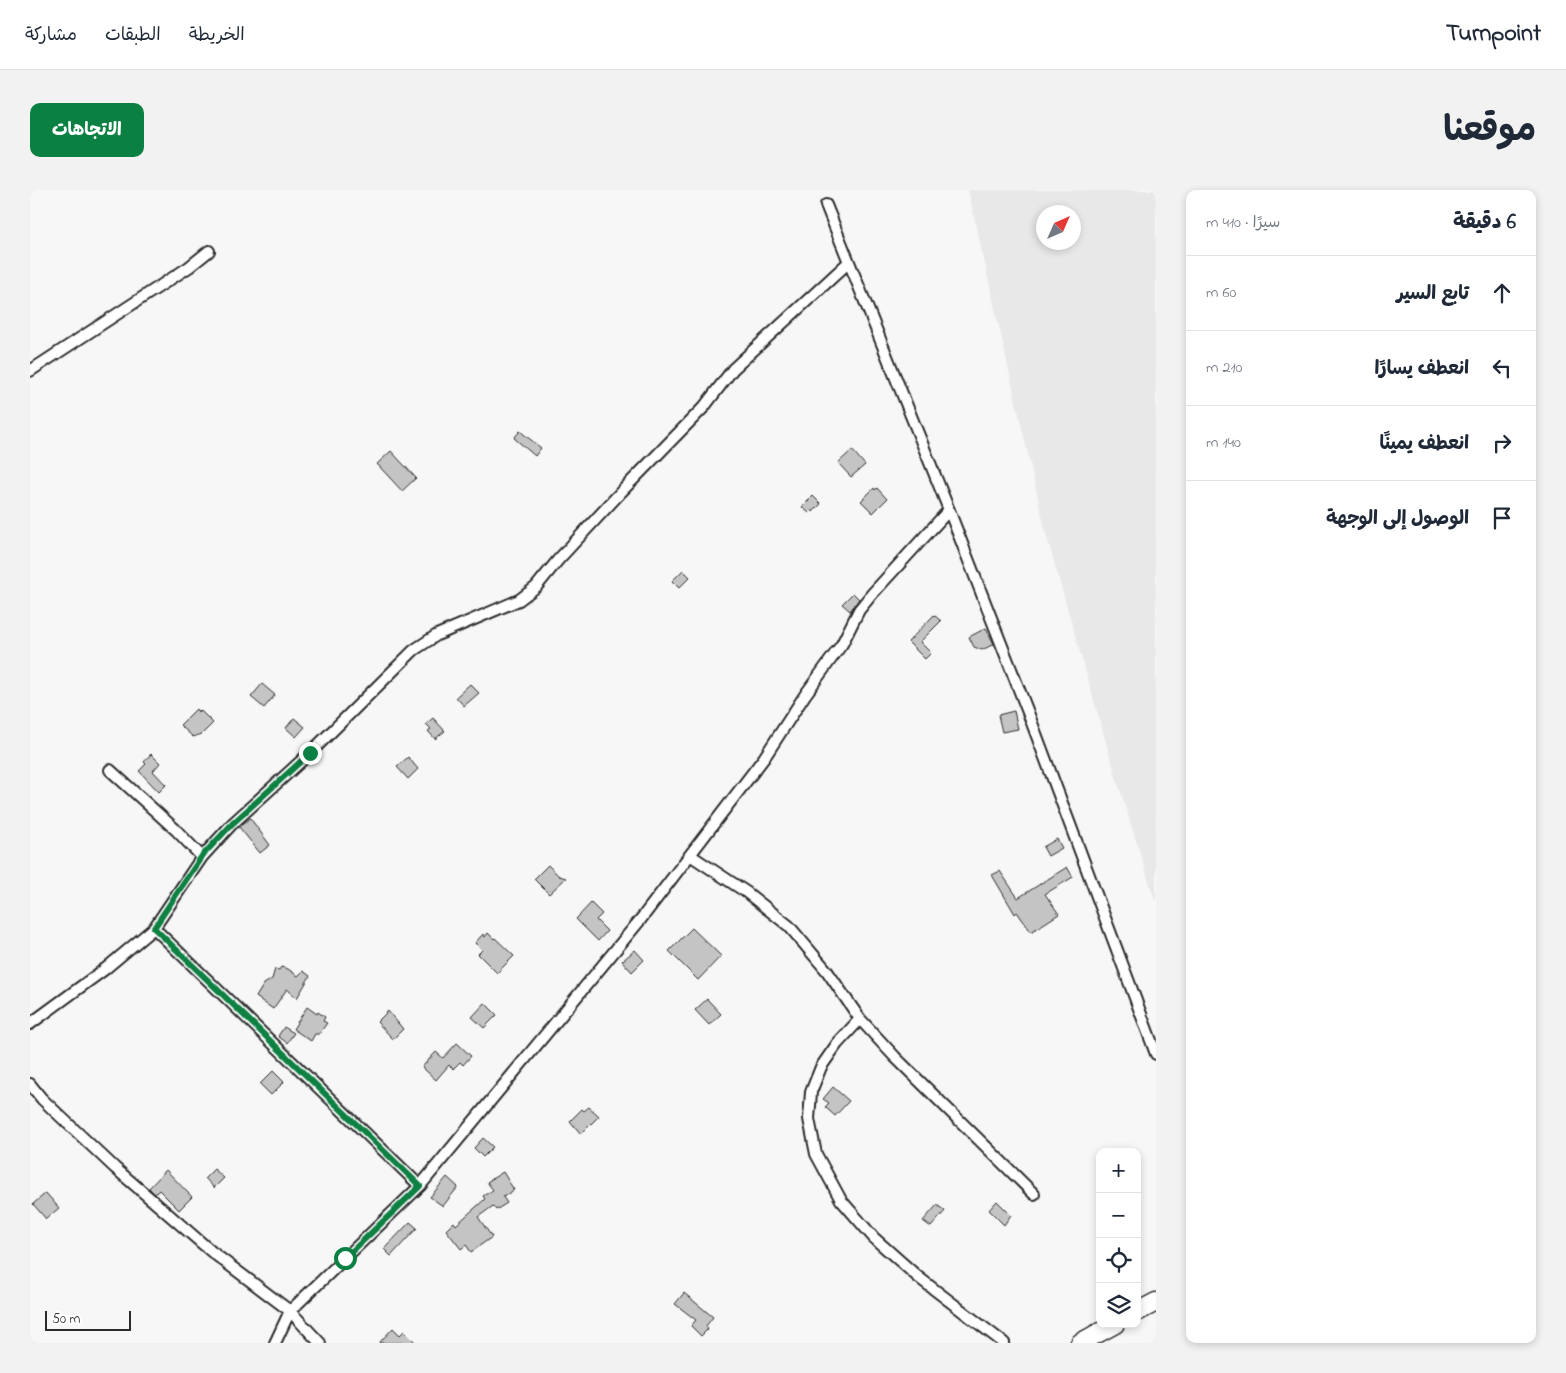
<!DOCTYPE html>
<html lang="ar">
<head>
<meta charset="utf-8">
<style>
	:root { --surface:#fff; --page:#f2f2f3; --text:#1f2937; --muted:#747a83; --line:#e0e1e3; --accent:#0b8043 }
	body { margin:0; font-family:"Indie Flower","Playpen Sans Arabic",sans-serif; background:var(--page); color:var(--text); direction:rtl }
	.controls { position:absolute; right:15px; bottom:15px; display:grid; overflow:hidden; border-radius:10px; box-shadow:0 2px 8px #0003 }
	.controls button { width:45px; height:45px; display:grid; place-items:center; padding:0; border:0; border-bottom:1px solid var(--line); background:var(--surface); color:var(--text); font:25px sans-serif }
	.compass { position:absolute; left:1006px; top:15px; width:45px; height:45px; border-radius:50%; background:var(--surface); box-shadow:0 2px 8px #0003; rotate:45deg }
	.scale { position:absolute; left:15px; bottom:12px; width:86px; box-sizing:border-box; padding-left:5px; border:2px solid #2b2b2b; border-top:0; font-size:14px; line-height:18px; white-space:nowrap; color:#2b2b2b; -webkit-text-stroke:4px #fff; paint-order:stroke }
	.stop { position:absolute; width:15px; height:15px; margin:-11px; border:4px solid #0b8043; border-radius:50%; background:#fff }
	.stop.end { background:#0b8043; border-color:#fff; box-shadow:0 1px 5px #0008 }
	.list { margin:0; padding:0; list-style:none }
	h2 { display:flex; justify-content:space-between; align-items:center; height:65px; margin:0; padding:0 20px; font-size:21px }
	h2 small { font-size:16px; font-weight:400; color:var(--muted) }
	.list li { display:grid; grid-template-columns:32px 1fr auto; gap:15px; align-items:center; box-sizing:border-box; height:75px; padding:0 20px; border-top:1px solid var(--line) }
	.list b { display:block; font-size:19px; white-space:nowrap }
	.list em { font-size:16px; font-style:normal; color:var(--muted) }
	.icon { flex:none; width:28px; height:28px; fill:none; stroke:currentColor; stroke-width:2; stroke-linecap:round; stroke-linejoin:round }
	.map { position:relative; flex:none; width:1126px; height:1153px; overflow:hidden; direction:ltr; border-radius:10px }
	header { display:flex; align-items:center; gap:30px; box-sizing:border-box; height:70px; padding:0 25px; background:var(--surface); border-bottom:1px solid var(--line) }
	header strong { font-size:24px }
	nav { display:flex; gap:28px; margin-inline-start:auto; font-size:18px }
	.intro { display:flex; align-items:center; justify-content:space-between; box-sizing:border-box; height:120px; padding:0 30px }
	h1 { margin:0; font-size:35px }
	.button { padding:12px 22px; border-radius:10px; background:var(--accent); color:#fff; font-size:18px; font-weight:700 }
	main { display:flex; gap:30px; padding:0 30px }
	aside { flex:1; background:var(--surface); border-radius:10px; box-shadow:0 2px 8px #0003 }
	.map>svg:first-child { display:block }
	.built { fill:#e8e8e8; fill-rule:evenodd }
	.building { fill:#c4c4c4; stroke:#2b2b2b }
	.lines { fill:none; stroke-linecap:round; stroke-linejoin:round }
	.minor-casing { stroke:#2b2b2b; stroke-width:14 }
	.trunk-casing { stroke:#2b2b2b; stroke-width:21 }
	.minor { stroke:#fff; stroke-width:10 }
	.trunk { stroke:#fff; stroke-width:18 }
	.route { stroke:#0b8043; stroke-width:6 }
</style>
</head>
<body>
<header>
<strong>Turnpoint</strong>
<nav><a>الخريطة</a><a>الطبقات</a><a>مشاركة</a></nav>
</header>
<div class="intro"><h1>موقعنا</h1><a class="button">الاتجاهات</a></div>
<main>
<aside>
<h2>6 دقيقة<small>سيرًا · 410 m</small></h2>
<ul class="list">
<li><svg class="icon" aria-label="ahead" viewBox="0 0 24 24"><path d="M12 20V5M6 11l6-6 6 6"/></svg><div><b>تابع السير</b></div><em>60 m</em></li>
<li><svg class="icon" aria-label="left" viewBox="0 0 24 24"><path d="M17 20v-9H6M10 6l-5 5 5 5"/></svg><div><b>انعطف يسارًا</b></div><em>210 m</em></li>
<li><svg class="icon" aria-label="right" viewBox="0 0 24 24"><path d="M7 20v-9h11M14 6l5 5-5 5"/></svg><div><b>انعطف يمينًا</b></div><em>140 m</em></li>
<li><svg class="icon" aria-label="arrive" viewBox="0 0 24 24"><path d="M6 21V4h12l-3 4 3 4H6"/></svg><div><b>الوصول إلى الوجهة</b></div></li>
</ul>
</aside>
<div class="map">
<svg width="1126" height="1153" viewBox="0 0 1126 1153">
	<rect width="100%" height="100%" fill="#f7f7f7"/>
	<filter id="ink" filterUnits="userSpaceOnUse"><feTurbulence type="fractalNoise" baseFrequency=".02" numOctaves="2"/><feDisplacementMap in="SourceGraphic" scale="10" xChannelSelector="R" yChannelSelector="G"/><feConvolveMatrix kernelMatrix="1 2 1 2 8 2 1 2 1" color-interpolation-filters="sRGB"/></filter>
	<g filter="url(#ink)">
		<path class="built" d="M938,0H1126V714L1086,587L1016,344ZM1014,22H1044V52H1014Z"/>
		<path class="building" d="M490,241L511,258L505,266L484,248Z
			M822,260L835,275L821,287L808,273Z
			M361,261L386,288L372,301L347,274Z
			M844,298L845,300L847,298L857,309L843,323L831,311Z
			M783,306L791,314L783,322L782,320L779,323L772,317Z
			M653,380L660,387L649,398L642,391Z
			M823,403L829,409L820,421L812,414Z
			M904,425L911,431L890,452L901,463L895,469L878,452Z
			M956,438L964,454L952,460L944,457L939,447Z
			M232,494L245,505L234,518L221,507Z
			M440,494L449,503L434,516L426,507Z
			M166,519L168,522L170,520L183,533L172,544L163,547L150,535Z
			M984,521L988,539L972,542L968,525Z
			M264,528L275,537L266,547L256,538Z
			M403,528L415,541L405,549L398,541L401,539L396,534Z
			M121,564L130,573L123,581L136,595L129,602L109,581L116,574L114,572Z
			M378,567L388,579L378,589L367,577Z
			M220,628L240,655L230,663L209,637Z
			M1027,649L1032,658L1018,666L1013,657Z
			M518,675L529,686L536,688L519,704L504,689Z
			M1037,677L1043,687L1015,704L1029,724L1001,742L987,722L985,724L962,685L970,681L988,708Z
			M561,713L572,724L566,730L577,741L568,751L546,729Z
			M662,738L691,766L668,790L639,761Z
			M458,743L464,749L465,748L484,766L467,783L448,764L452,760L445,753L453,744L455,747Z
			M605,760L614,770L602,782L592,771Z
			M251,777L258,779L268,786L273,781L280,786L267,808L257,799L243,819L226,807L234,794L242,789L245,779L249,780Z
			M677,809L691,824L679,835L665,820Z
			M455,813L467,825L454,838L442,827Z
			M277,817L287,824L288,822L295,827L293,831L297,833L289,844H285L281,851L263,839Z
			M358,821L373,839L363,849L347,832Z
			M254,837L264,843L257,853L248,846Z
			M427,853L441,866L433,875L430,872L423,879L419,875L406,890L392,877L406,862L413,868Z
			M243,881L254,892L241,905L230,894Z
			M803,897L819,911L805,926L795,917L799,913L793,909Z
			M559,917L569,926L551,944L540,931L552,919L554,921Z
			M453,948L463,957L453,967L444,958Z
			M184,979L194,988L184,998L175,988Z
			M136,980L162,1007L149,1020L129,1000L125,1004L119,998Z
			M473,982L484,1000L473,1007L477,1013L466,1020L463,1016L448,1027L462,1047L441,1062L436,1055L431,1059L416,1040L424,1032L426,1035L455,1009L453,1006L463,1000L457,992Z
			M417,987L428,997L413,1016L400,1007Z
			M16,1003L29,1018L16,1029L3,1014Z
			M967,1011L981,1025L974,1035L959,1020Z
			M907,1015L915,1021L901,1037L893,1031Z
			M380,1032L387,1038L361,1066L354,1059Z
			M654,1103L683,1127L676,1136L678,1139L671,1146L661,1136L666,1130L645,1114Z
			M363,1138L370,1145L374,1141L386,1153H349Z"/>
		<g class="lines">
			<g class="minor-casing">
				<path id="minor" d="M796,15L919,320L999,525L1126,864
					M0,181L159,77L179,61
					M660,665L716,702L759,736L797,781L830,829L807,854L791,877L781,902L779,929L786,964L811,1010L844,1048L888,1087L974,1153
					M172,667L202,634L280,563L384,460L407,445L489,410L506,397L528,370L591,302L674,217L703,179L819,72
					M124,738L390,996
					M830,829L865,867L1004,1004
					M0,834L75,779L124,738L172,667L146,640L80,580
					M0,894L12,909L85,978L182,1062L260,1121L290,1153
					M245,1153L260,1121L390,996L611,729L734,568L775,505L812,454L829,420L842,404L919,320"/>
			</g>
			<g class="trunk-casing">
				<path id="trunk" d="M1107,1122L1126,1112
					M1050,1153L1085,1134"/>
			</g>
			<use href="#minor" class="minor"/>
			<use href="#trunk" class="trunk"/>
		</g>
	</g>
	<g class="lines" filter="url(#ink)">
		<path class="route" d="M280,563L202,634L172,666L124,738L390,996L315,1068"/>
	</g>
</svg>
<div class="controls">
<button>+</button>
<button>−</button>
<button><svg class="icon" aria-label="locate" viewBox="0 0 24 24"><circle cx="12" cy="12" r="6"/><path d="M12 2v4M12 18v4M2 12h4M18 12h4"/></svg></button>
<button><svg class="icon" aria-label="layers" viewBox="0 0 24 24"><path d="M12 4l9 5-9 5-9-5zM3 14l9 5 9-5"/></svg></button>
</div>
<svg class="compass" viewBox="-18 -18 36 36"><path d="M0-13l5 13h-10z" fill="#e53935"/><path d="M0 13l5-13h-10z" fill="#747a83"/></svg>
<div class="scale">50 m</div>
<div class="stop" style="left:315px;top:1068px"></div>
<div class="stop end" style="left:280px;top:563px"></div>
</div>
</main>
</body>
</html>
